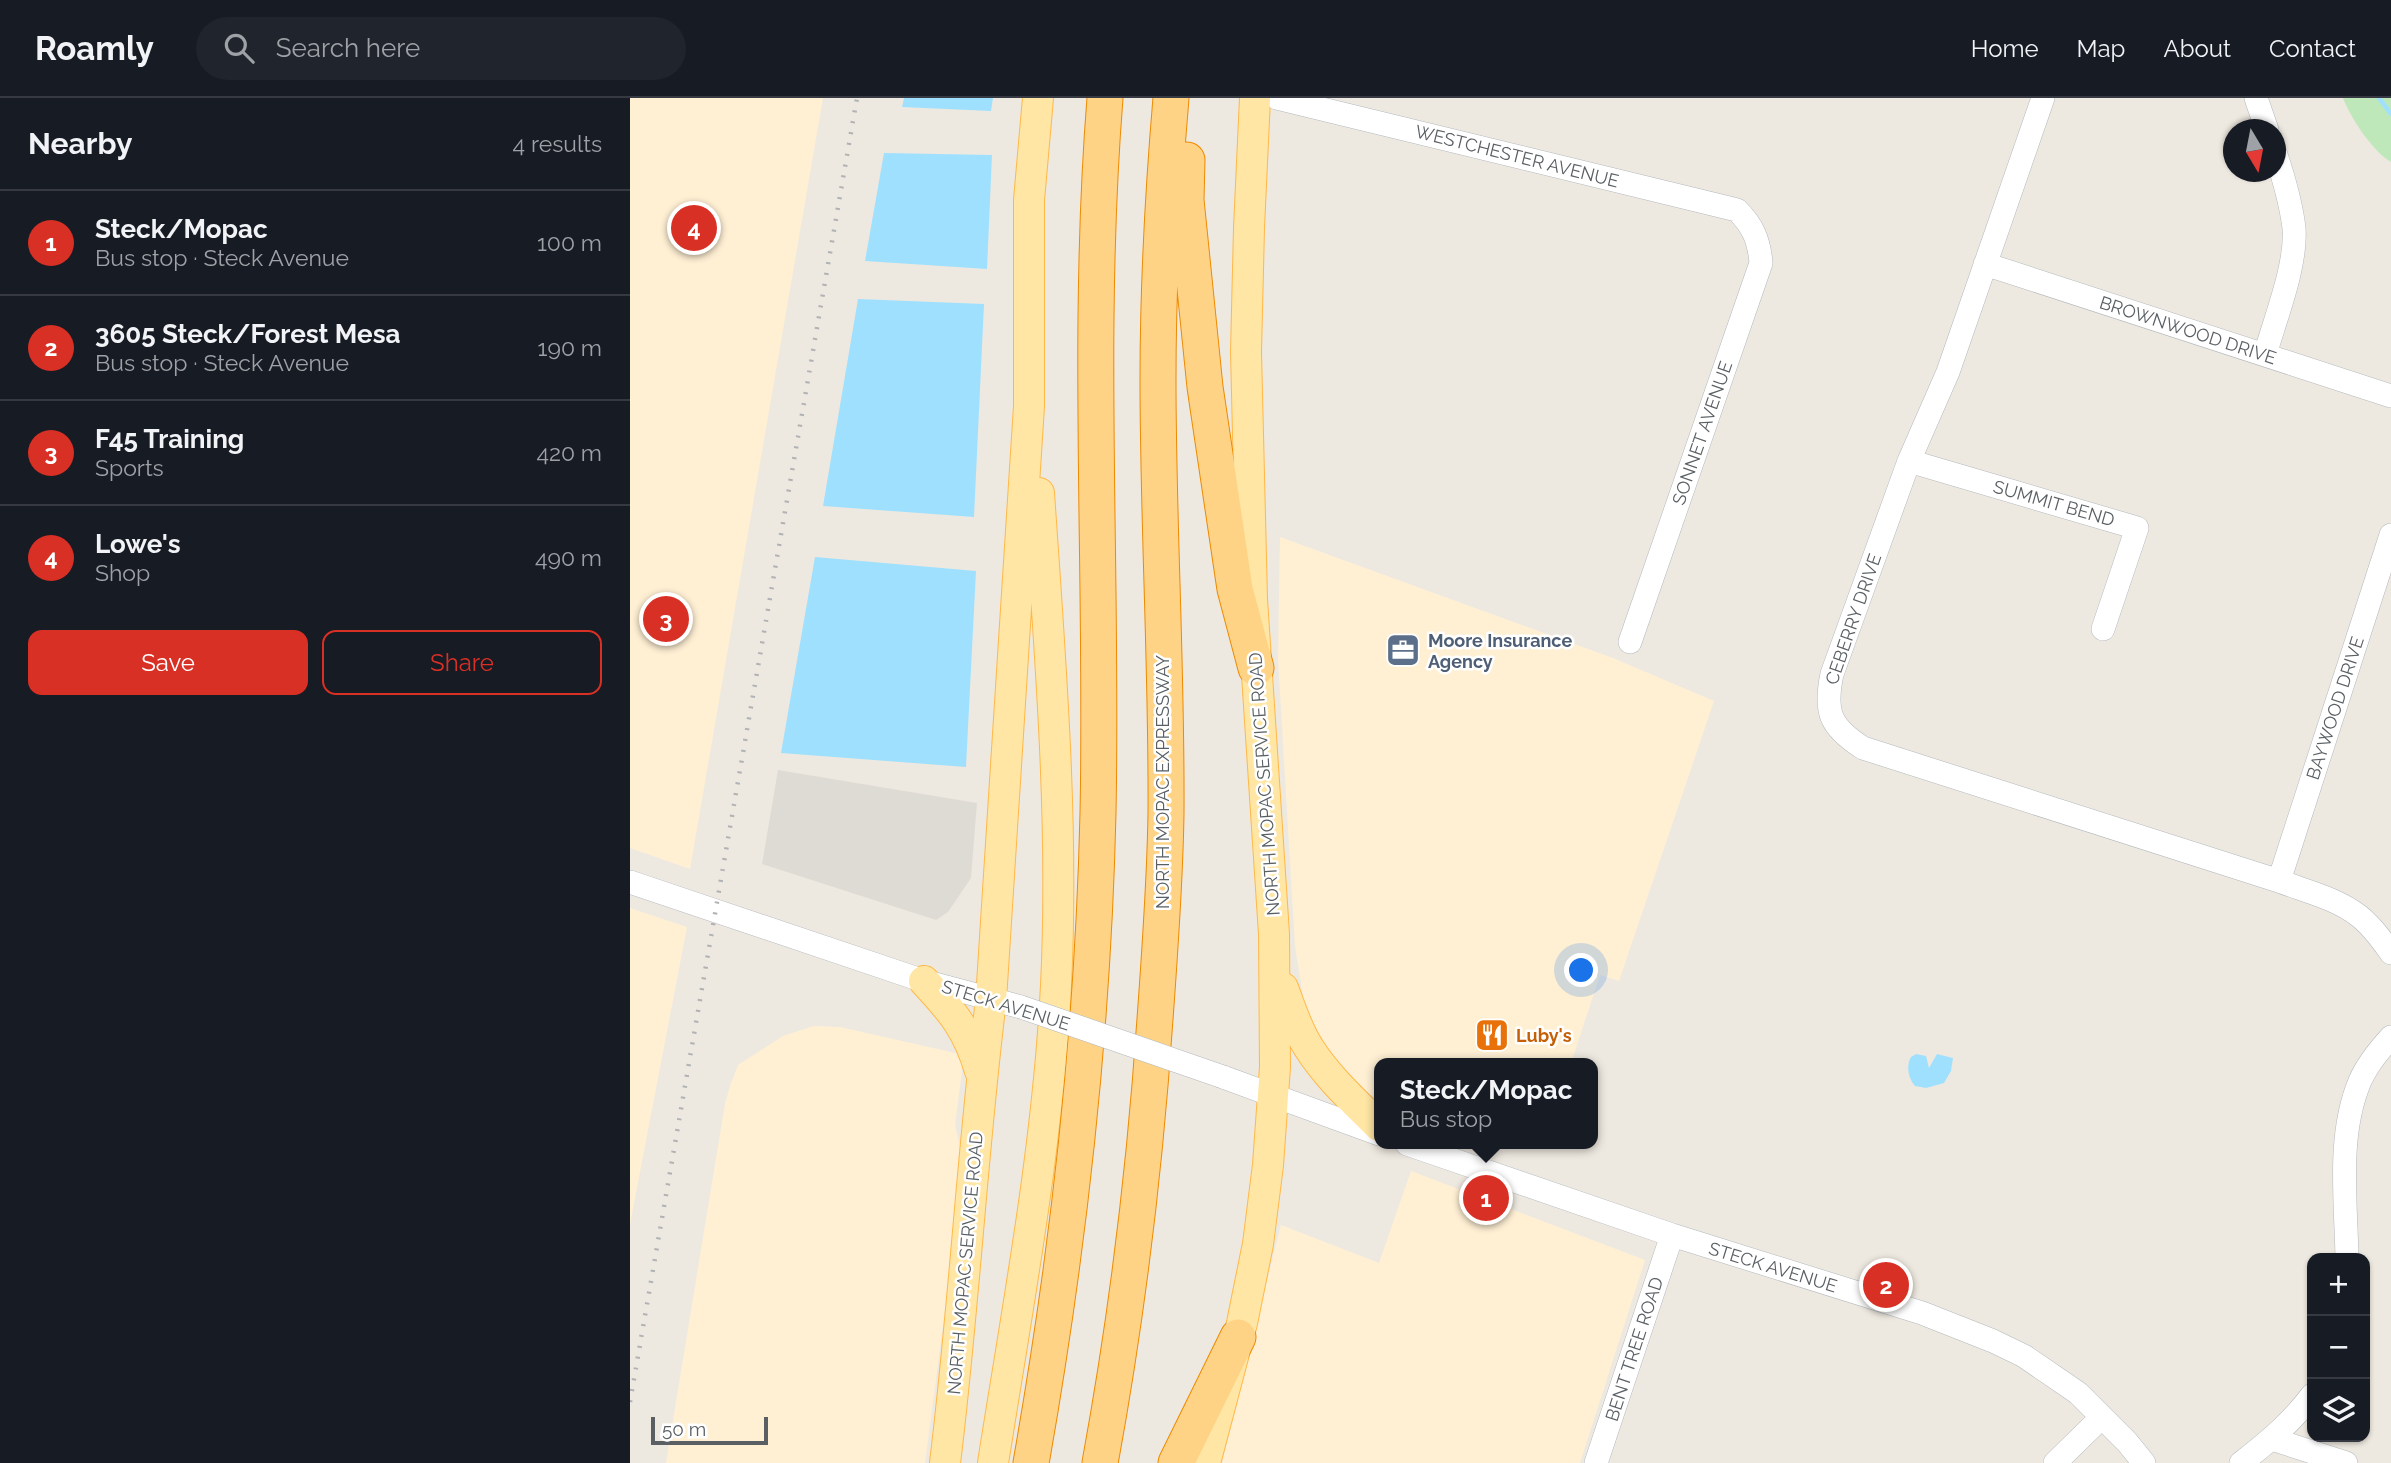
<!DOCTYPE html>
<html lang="en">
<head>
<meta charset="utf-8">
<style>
	:root { --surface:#171b24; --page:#20242c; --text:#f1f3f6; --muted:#9ea1a6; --line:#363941; --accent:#d93025 }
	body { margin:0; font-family:Raleway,sans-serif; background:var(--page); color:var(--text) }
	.controls { position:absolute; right:21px; bottom:21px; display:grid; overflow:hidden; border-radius:14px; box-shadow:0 2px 5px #0004 }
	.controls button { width:63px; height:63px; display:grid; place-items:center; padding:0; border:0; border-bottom:2px solid var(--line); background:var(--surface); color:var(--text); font:35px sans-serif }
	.compass { position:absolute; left:1593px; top:21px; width:63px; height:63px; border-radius:50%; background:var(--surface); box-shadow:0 2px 5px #0004; rotate:170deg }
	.scale { position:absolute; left:21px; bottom:18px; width:117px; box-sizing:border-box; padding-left:7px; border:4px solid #595f63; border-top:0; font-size:19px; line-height:24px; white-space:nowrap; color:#595f63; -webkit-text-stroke:5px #fff; paint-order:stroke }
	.you { position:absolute; left:952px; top:873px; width:24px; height:24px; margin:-18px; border:5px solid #fff; border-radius:50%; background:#1a73e8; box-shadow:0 0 0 10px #1a73e833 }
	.badge { display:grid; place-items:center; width:46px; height:46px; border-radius:50%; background:var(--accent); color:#fff; font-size:23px; font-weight:700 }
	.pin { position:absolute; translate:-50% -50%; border:4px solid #fff; box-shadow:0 2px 7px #0006 }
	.popup { position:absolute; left:744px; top:960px; width:224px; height:91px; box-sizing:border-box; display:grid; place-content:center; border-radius:14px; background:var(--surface); filter:drop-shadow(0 2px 5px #0005); font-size:23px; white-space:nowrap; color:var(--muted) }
	.popup b { font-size:26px; color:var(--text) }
	.popup::after { content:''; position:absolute; left:50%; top:100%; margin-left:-14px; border:14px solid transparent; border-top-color:var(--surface) }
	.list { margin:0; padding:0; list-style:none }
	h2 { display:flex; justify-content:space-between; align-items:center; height:91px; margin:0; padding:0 28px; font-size:30px }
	h2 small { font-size:23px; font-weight:400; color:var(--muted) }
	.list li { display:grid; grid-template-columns:46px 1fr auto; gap:21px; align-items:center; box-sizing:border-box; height:105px; padding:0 28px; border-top:2px solid var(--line) }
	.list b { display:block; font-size:26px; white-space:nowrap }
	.list p { margin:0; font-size:23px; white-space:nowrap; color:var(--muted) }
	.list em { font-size:23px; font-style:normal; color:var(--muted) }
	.actions { display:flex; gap:14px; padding:21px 28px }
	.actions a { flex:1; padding:16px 0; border:2px solid var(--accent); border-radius:14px; text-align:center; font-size:24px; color:var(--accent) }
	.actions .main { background:var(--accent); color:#fff }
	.icon { flex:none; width:38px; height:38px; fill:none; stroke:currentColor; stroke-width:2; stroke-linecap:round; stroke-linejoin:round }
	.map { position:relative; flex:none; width:1761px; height:1365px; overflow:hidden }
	header { display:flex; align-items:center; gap:42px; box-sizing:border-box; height:98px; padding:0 35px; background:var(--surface); border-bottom:2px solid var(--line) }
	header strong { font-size:33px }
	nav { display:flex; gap:38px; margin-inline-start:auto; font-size:24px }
	.search { width:490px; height:63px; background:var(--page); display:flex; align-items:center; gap:18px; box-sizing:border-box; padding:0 24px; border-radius:38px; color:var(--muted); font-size:26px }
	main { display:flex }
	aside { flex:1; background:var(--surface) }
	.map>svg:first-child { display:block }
	.commercial { fill:#fff0d4 }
	.industrial { fill:#dedbd5 }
	.green { fill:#bfe8ba }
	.water { fill:#9fe0ff }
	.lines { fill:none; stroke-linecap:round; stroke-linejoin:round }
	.stream { stroke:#9fe0ff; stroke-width:4.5 }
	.minor-casing { stroke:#b3b8bd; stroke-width:24 }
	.major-casing { stroke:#ffb848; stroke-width:32 }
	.highway-casing { stroke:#ee8a00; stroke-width:37 }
	.minor { stroke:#fff; stroke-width:23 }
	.major { stroke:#ffe6a4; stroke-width:30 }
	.highway { stroke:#ffd386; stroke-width:35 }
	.rail { stroke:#b1b2b3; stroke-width:4.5; stroke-dasharray:2 9; stroke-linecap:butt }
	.minor-bridge-casing { stroke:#b3b8bd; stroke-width:24; stroke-linecap:butt }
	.minor-bridge { stroke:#fff; stroke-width:23 }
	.labels { text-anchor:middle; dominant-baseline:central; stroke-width:5; stroke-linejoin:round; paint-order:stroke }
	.street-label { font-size:18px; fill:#595f63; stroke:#fff }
	.service-label { font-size:18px; font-weight:bold; fill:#4e5e75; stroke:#fff; text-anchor:start }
	.food-label { font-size:18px; font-weight:bold; fill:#c56008; stroke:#fff; text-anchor:start }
</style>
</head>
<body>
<header>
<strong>Roamly</strong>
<div class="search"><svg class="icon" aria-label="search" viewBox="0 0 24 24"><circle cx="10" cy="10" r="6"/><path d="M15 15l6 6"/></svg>Search here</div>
<nav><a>Home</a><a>Map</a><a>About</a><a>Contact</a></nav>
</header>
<main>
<aside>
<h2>Nearby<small>4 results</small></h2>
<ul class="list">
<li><span class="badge">1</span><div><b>Steck/Mopac</b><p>Bus stop · Steck Avenue</p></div><em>100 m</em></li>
<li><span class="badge">2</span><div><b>3605 Steck/Forest Mesa</b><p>Bus stop · Steck Avenue</p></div><em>190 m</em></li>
<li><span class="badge">3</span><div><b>F45 Training</b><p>Sports</p></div><em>420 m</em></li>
<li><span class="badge">4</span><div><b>Lowe's</b><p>Shop</p></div><em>490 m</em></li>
</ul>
<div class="actions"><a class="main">Save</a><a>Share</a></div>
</aside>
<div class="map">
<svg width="1761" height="1365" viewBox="0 0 1761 1365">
	<rect width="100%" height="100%" fill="#eee9e0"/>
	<path class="commercial" d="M0,0H193L60,771L0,750Z
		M650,439L983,560L1084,603L989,883L970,877L941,965H749V1000L741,997L699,958L676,916L665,848L648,561Z
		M0,810L57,829L0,1126Z
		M184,928L210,929L334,957L325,1027L334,1067L295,1365H36L95,1006L100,988L108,967L153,938Z
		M781,1073L1015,1162L950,1365H592L651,1127L749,1165Z"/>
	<path class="industrial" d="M148,672L347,705L341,780L318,814L306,822L132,766Z"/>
	<path class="green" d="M1713,0H1761V64C1743,54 1720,19 1713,0Z"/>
	<path class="water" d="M274,0H363L361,13L272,9Z
		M254,55L362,57L357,171L235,163Z
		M228,201L354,206L344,419L193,408Z
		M185,459L346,473L336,669L151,655Z
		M1286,956L1296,958L1299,970L1307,956L1323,960L1321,973L1314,985L1296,990L1285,988C1278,980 1276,968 1281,959Z"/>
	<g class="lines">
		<path class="stream" d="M1749,0L1761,16"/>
		<g class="minor-casing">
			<path id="minor" d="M647,0L1107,112C1123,128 1129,142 1131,165L1000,544
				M1413,0L1318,274L1279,363L1202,576C1194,614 1200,629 1233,650L1649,783C1675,793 1706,800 1729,818C1742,828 1752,842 1761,855
				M1626,0L1637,32
				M1355,166L1761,298
				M1635,257C1645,221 1667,167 1664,130C1661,105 1654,81 1646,57
				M1279,363L1507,430L1473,531
				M1649,783L1761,437
				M0,784L294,883L391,909
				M593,979L749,1036
				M777,1046L1042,1137L1292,1215L1363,1243L1394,1258L1448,1295L1497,1344L1514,1365
				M1717,1160C1716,1103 1707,1037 1730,983C1737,967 1749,952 1761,939
				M1642,1341L1716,1365
				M966,1365L1042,1137
				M1425,1365L1472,1319
				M1611,1365C1638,1344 1662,1324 1682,1297"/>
		</g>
		<g class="major-casing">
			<path id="major" d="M294,883C323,914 338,932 350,973
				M653,890C661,911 667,932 679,950C698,980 725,1004 749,1028
				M315,1365C334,1211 342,1056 361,902L399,308V102L408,0
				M363,1365C388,1206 418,1048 426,887C434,725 420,557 409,395
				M575,1365L612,1225L628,1146L638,1067L645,969L644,836L622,501L616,254L619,130L625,0"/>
		</g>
		<g class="highway-casing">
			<path id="highway" d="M557,62L556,102L575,289L605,491L626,570
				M401,1365C439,1150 463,934 468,715C473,477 456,238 475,0
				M470,1365C497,1218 515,1070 525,921C530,853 535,784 536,715C537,571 528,426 528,282C528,187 533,94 541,0
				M546,1365L608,1239"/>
		</g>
		<use href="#minor" class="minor"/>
		<use href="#major" class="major"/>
		<use href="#highway" class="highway"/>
		<path class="rail" d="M0,1304L227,0"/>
		<g class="minor-bridge-casing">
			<path id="minor-bridge" d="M391,909L593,979"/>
		</g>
		<use href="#minor-bridge" class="minor-bridge"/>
	</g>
	<defs>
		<g id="office-square" transform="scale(1.75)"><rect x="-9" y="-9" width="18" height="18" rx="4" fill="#5c6f8a" stroke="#fff"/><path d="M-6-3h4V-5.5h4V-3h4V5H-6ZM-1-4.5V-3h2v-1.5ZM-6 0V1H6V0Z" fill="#fff"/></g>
		<g id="restaurant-square" transform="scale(1.75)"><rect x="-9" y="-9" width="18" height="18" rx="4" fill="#e8710a" stroke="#fff"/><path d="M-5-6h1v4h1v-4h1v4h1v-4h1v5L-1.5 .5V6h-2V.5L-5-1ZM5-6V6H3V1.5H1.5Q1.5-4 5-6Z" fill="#fff"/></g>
	</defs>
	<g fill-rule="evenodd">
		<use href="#office-square" x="773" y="552"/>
		<use href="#restaurant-square" x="862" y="937"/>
	</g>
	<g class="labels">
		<g class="street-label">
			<text transform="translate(887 58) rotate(14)">WESTCHESTER AVENUE</text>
			<text transform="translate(1558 232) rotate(18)">BROWNWOOD DRIVE</text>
			<text transform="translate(1072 335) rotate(-71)">SONNET AVENUE</text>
			<text transform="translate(1424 405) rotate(16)">SUMMIT BEND</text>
			<text transform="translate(1223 521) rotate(-71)">CEBERRY DRIVE</text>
			<text transform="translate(1705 610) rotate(-72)">BAYWOOD DRIVE</text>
			<text transform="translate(532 684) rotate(-90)">NORTH MOPAC EXPRESSWAY</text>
			<text transform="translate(634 686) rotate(-94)">NORTH MOPAC SERVICE ROAD</text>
			<text transform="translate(376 907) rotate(17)">STECK AVENUE</text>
			<text transform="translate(335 1165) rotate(-85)">NORTH MOPAC SERVICE ROAD</text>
			<text transform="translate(1143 1169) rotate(17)">STECK AVENUE</text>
			<text transform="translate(1004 1251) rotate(-72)">BENT TREE ROAD</text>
		</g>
		<g class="service-label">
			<text x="798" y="542">Moore Insurance<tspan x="798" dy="21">Agency</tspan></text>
		</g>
		<g class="food-label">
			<text x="886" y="937">Luby's</text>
		</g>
	</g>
</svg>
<div class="controls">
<button>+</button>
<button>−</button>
<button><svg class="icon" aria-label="layers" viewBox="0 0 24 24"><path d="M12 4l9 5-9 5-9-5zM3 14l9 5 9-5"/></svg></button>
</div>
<svg class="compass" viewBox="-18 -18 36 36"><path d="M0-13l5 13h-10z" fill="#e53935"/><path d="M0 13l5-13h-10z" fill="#9ea1a6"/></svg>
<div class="scale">50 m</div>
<div class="you"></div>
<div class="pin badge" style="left:856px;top:1100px">1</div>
<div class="popup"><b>Steck/Mopac</b>Bus stop</div>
<div class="pin badge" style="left:1256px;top:1187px">2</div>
<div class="pin badge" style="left:36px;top:521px">3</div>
<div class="pin badge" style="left:64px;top:130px">4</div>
</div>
</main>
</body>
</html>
